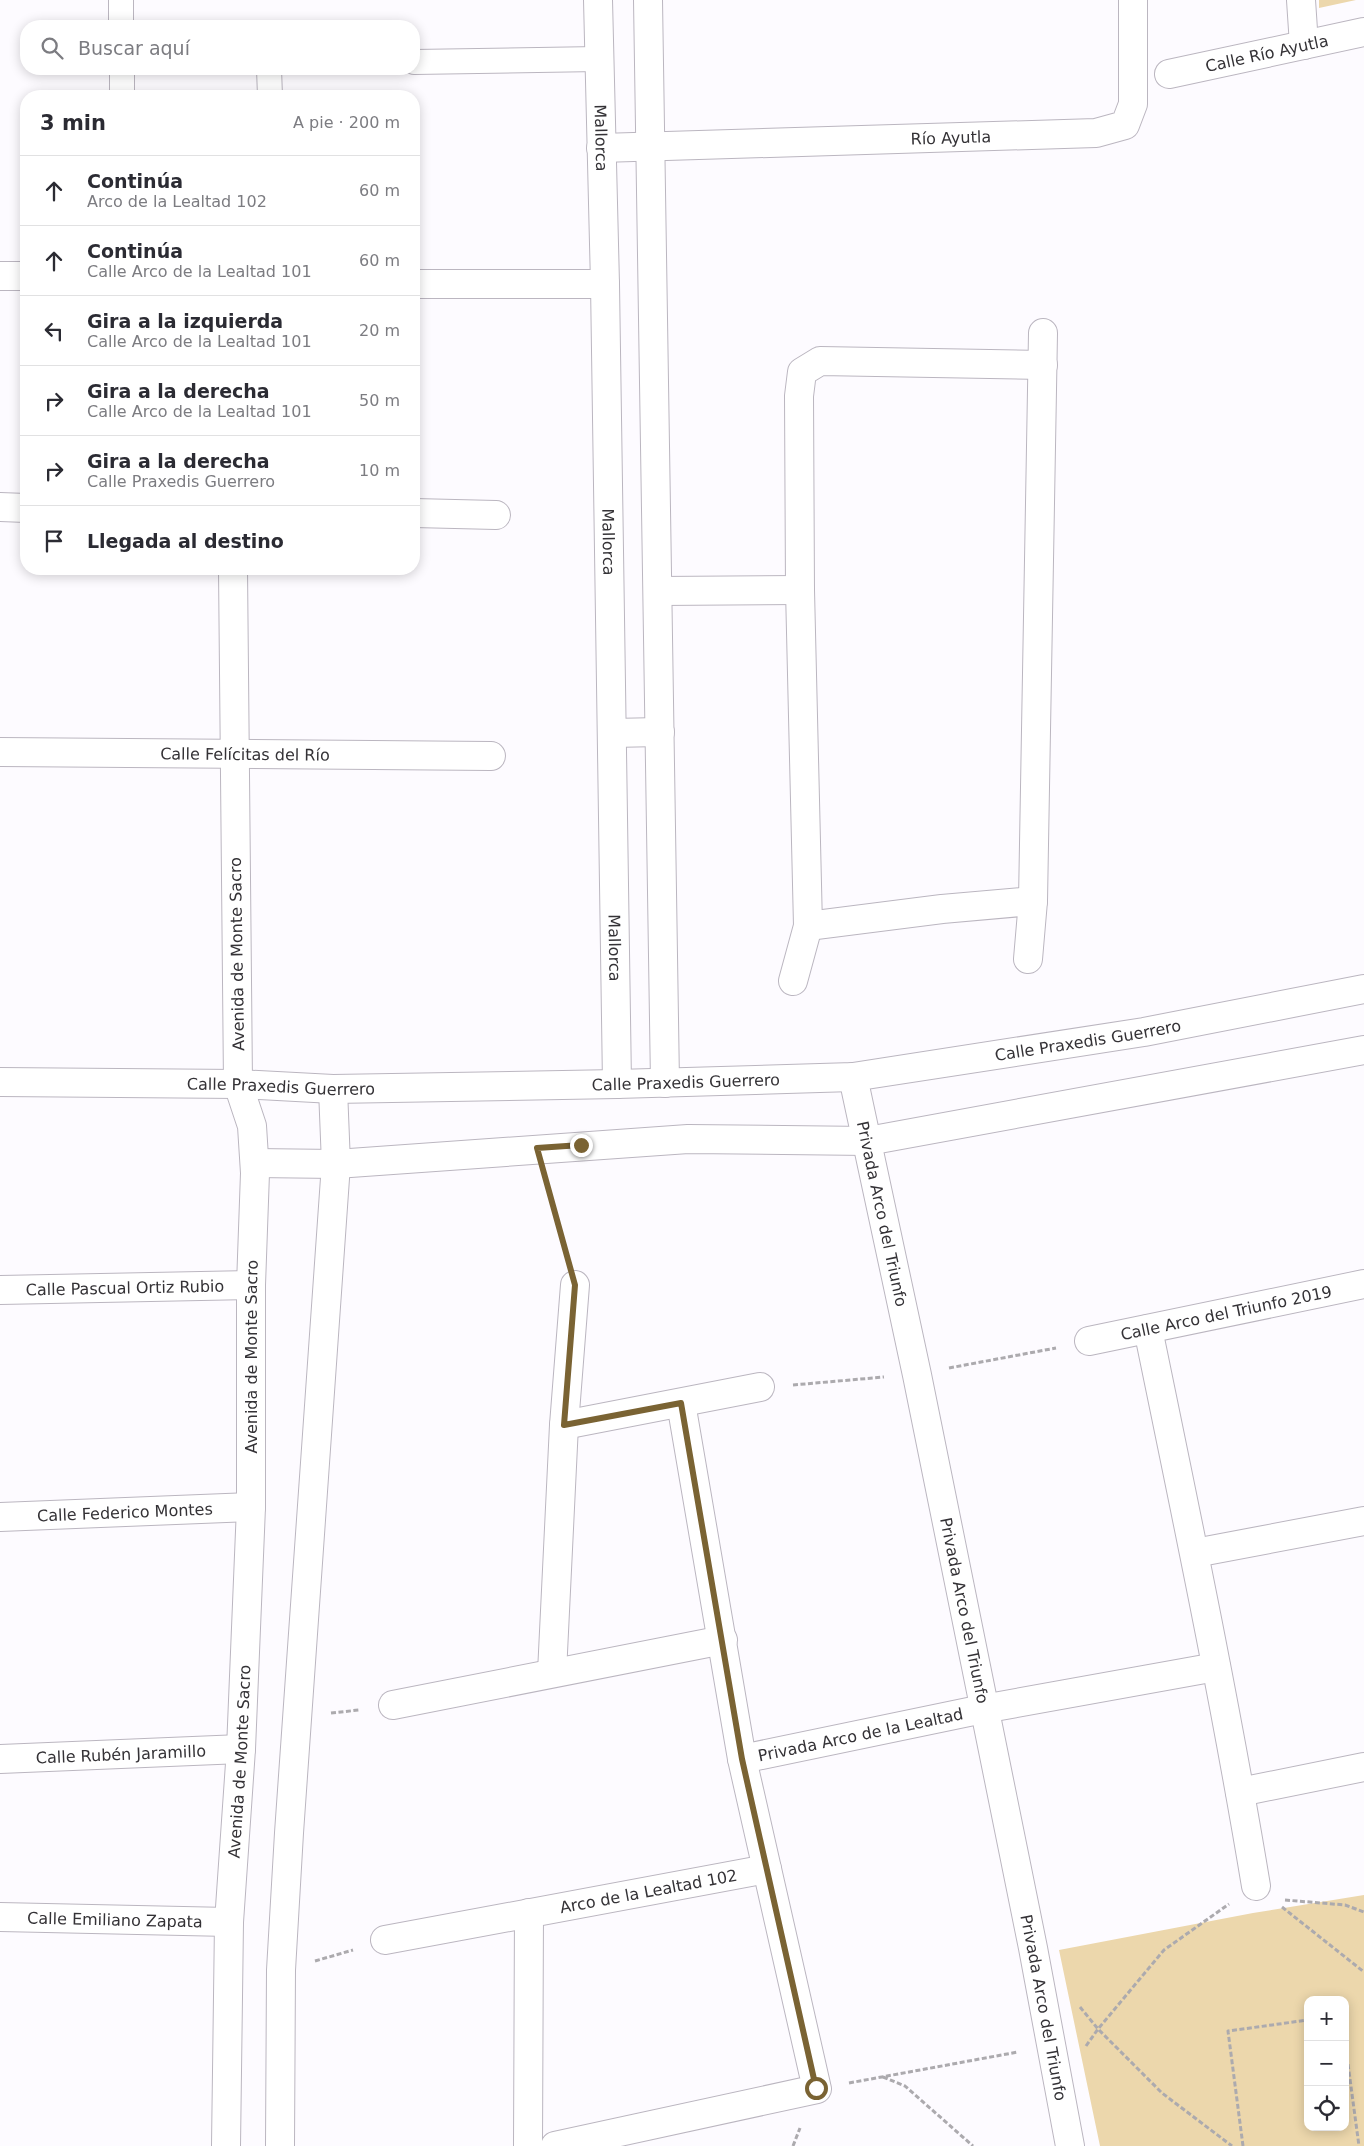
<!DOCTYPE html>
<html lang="es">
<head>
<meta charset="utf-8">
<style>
	:root { --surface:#fff; --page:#f2f2f3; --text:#2b2b33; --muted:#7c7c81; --line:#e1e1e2 }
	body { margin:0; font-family:"DejaVu Sans",sans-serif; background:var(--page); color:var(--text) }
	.controls { position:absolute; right:15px; bottom:15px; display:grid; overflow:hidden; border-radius:10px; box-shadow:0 2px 12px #0003 }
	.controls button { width:45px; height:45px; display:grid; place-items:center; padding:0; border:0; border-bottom:1px solid var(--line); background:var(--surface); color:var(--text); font:25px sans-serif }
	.stop { position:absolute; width:15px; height:15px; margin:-11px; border:4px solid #7a6333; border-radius:50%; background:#fff }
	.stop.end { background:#7a6333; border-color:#fff; box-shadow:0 1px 5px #0008 }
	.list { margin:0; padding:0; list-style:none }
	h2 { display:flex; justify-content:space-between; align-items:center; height:65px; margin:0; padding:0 20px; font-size:21px }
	h2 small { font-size:16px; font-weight:400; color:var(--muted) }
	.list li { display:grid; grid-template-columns:32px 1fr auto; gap:15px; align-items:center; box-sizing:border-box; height:70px; padding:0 20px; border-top:1px solid var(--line) }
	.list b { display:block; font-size:19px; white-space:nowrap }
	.list p { margin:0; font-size:16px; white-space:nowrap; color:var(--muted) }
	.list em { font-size:16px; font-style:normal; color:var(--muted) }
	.icon { flex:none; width:28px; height:28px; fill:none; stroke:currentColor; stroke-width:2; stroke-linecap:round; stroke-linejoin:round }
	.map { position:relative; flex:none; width:1364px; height:2146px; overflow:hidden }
	.search { position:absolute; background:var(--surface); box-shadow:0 2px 12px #0003; left:20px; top:20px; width:400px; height:55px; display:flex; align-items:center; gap:12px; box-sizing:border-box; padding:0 18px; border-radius:20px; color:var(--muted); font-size:19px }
	.panel { position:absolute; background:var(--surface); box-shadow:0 2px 12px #0003; left:20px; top:90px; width:400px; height:485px; border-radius:20px }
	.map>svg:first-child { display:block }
	.green { fill:#ecd7ac; fill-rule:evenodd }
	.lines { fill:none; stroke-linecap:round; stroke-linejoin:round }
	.lane-casing { stroke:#bbb6c0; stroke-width:26 }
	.street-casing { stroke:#bbb6c0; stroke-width:30 }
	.path { stroke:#acaaae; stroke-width:3; stroke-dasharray:5 2.5; stroke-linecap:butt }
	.lane { stroke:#fff; stroke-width:24 }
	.street { stroke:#fff; stroke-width:28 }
	.route { stroke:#7a6333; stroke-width:6 }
	.labels { text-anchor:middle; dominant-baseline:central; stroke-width:5; stroke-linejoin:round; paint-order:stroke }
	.street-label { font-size:16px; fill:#343236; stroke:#fff }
</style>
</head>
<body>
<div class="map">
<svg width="1364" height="2146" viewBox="0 0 1364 2146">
	<rect width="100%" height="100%" fill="#fdfbff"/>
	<path class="green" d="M1319,0H1356L1319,8Z
		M1364,1895V2146H1100L1059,1950L1253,1913ZM1308,2000H1345V2127H1308Z"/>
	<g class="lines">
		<g class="lane-casing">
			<path id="lane" d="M121,0V26
				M414,62L598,59
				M269,69L270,96
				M122,96V69"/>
		</g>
		<g class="street-casing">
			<g id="street">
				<path id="s1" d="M598,0L605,284L617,1084"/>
				<path d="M648,0L665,1083"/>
				<path d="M1301,0L1304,45"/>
				<path id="s2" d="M1169,74L1364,32"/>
				<path id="s3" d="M601,148L1096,133L1125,125L1133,104V0"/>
				<path d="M0,276H26"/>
				<path d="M414,284H605"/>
				<path d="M0,507L26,508"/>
				<path d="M414,513L496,515"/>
				<path d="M659,591L800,590"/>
				<path d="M612,733L660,732"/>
				<path id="s4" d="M0,752L491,756"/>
				<path d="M808,926L942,909L1033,901"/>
				<path d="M1028,959L1033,901L1043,333"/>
				<path d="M793,981L808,926L800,590L799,396L802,372L820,361L1043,365"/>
				<path id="s5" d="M853,1077L917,1375L1033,1948L1070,2146"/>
				<path id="s6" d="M0,1082L238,1084L333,1089L617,1084L853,1077L1144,1032L1364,989"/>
				<path d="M255,1163L336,1164L688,1139L868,1141L1364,1050"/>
				<path id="s7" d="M0,1290L251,1285"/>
				<path d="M1148,1329C1186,1514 1225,1699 1256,1886"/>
				<path id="s8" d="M1089,1341L1364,1284"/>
				<path d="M564,1425L760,1387"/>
				<path id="s9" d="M0,1517L251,1507"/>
				<path d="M1195,1553L1364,1521"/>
				<path d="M552,1673L564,1425L575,1285"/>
				<path d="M393,1705L723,1640"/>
				<path id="s10" d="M0,1759L241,1749"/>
				<path id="s11" d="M742,1759L983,1709L1216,1667"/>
				<path d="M1240,1792L1364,1767"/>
				<path id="s12" d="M0,1917L229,1922"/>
				<path id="s13" d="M385,1940L767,1869"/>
				<path id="s14" d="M226,2146L229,1922L241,1749L251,1507V1285L255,1173L252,1126L238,1084L233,569"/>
				<path d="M280,2146L281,1970L289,1833L336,1164L333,1089"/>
				<path d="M528,2146L529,1913"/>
				<path d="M555,2146L817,2089L742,1759L681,1403"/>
			</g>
		</g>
		<path class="path" d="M547,1182L566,1254
			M949,1368L1056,1348
			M793,1385L884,1377
			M331,1713L359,1710
			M1285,1900L1345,1905L1364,1912
			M1282,1907L1364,1972
			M315,1961L353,1950
			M1080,2007L1098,2029L1162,2093L1232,2146
			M1345,2042L1359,2146
			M1086,2046L1098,2029L1164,1950L1229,1904
			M883,2077L905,2086L973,2146
			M849,2083L1018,2052
			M793,2146L800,2128
			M1243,2146L1228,2031L1308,2020"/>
		<use href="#lane" class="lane"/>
		<use href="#street" class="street"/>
	</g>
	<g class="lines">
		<path class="route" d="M581,1145L537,1148L575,1285L564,1425L681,1403L742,1759L816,2088"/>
	</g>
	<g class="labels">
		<g class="street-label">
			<text stroke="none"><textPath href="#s2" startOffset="100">Calle Río Ayutla</textPath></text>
			<text stroke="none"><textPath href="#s1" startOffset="138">Mallorca</textPath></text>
			<text stroke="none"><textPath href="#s3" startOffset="350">Río Ayutla</textPath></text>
			<text stroke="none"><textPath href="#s1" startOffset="542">Mallorca</textPath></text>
			<text stroke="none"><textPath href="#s4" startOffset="245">Calle Felícitas del Río</textPath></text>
			<text stroke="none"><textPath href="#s1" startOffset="948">Mallorca</textPath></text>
			<text transform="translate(237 954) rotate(-91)">Avenida de Monte Sacro</text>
			<text stroke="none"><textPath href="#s6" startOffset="1091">Calle Praxedis Guerrero</textPath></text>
			<text stroke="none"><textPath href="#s6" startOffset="686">Calle Praxedis Guerrero</textPath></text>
			<text stroke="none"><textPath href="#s6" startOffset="281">Calle Praxedis Guerrero</textPath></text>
			<text stroke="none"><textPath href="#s5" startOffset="140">Privada Arco del Triunfo</textPath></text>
			<text stroke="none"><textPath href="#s7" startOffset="125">Calle Pascual Ortiz Rubio</textPath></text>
			<text stroke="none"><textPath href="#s8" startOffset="140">Calle Arco del Triunfo 2019</textPath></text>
			<text stroke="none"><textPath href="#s14" startOffset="790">Avenida de Monte Sacro</textPath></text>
			<text stroke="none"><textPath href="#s9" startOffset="125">Calle Federico Montes</textPath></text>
			<text stroke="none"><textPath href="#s5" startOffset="545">Privada Arco del Triunfo</textPath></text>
			<text stroke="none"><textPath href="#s11" startOffset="121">Privada Arco de la Lealtad</textPath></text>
			<text stroke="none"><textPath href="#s10" startOffset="121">Calle Rubén Jaramillo</textPath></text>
			<text stroke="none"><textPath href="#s14" startOffset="385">Avenida de Monte Sacro</textPath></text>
			<text stroke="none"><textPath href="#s13" startOffset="268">Arco de la Lealtad 102</textPath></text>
			<text stroke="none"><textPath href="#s12" startOffset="115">Calle Emiliano Zapata</textPath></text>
			<text stroke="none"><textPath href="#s5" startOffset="950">Privada Arco del Triunfo</textPath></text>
		</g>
	</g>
</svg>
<div class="controls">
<button>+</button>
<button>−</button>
<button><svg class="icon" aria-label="locate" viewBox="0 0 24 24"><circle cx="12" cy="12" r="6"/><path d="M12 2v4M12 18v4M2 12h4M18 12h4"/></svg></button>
</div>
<div class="stop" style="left:816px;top:2088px"></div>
<div class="stop end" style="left:581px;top:1145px"></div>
<div class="search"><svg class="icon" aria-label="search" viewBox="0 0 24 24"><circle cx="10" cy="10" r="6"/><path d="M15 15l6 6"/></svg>Buscar aquí</div>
<section class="panel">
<h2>3 min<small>A pie · 200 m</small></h2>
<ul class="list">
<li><svg class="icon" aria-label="ahead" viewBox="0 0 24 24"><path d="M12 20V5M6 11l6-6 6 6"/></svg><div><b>Continúa</b><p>Arco de la Lealtad 102</p></div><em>60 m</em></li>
<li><svg class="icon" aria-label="ahead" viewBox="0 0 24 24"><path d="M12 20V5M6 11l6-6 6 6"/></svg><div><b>Continúa</b><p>Calle Arco de la Lealtad 101</p></div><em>60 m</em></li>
<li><svg class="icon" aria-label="left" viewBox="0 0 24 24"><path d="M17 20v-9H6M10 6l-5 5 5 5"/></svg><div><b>Gira a la izquierda</b><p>Calle Arco de la Lealtad 101</p></div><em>20 m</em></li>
<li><svg class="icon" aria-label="right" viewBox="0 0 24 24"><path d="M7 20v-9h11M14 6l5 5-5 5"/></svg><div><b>Gira a la derecha</b><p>Calle Arco de la Lealtad 101</p></div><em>50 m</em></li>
<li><svg class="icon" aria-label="right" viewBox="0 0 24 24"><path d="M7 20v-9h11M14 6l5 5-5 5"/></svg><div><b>Gira a la derecha</b><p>Calle Praxedis Guerrero</p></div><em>10 m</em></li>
<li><svg class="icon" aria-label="arrive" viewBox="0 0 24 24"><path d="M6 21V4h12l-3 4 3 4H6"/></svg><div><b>Llegada al destino</b></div></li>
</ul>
</section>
</div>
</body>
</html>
